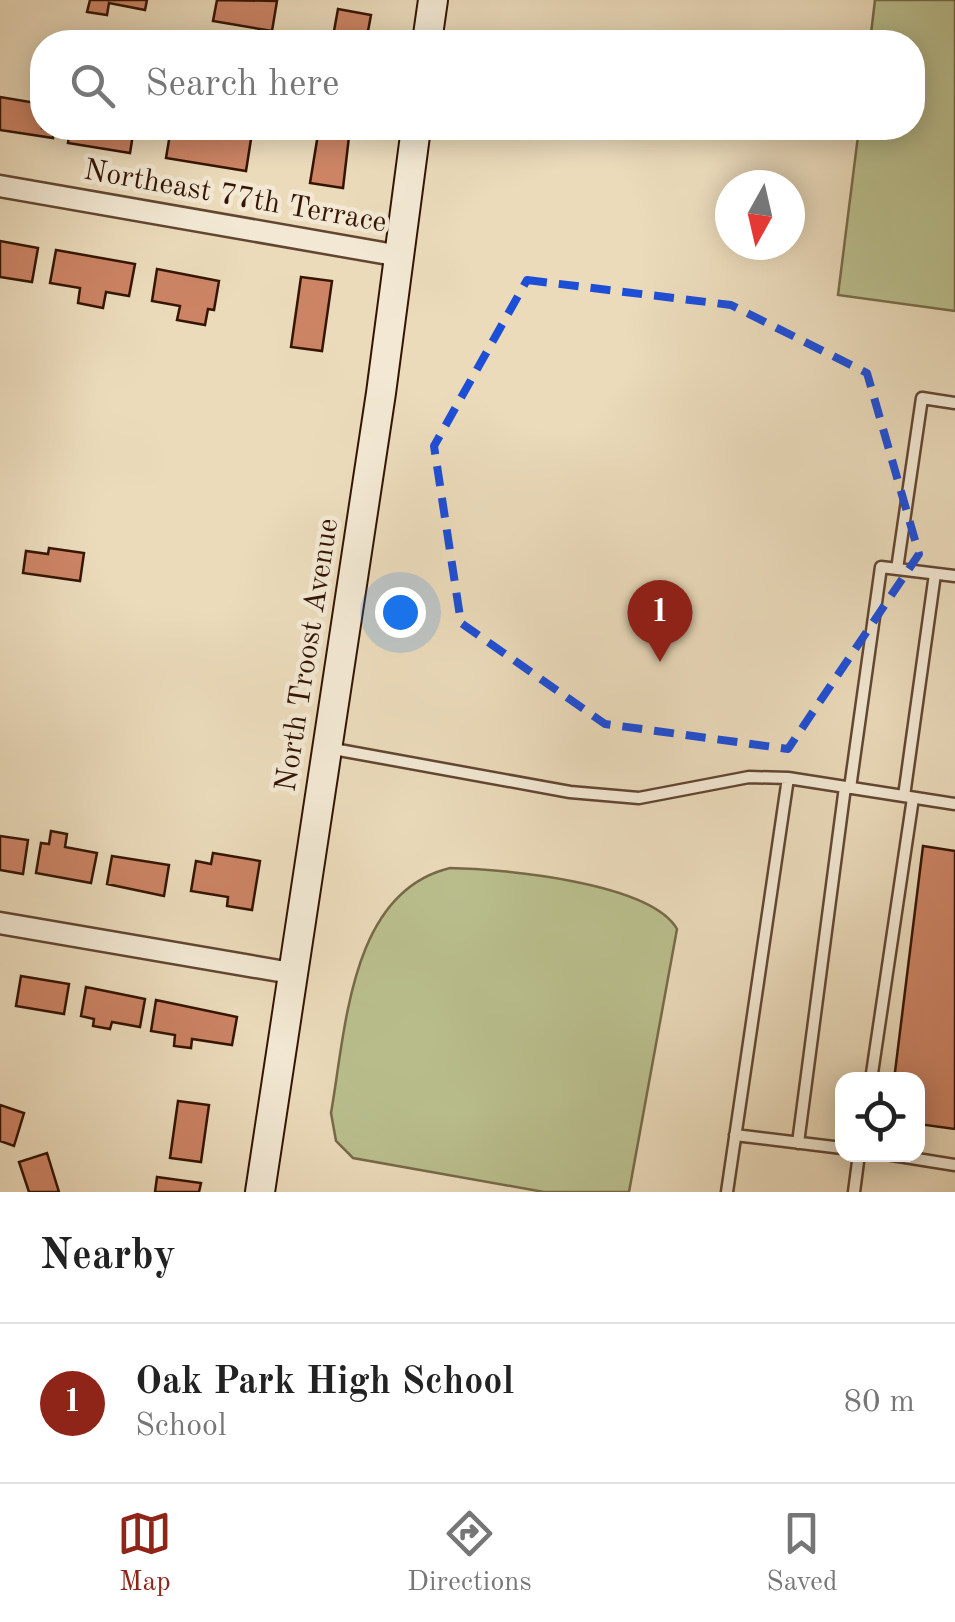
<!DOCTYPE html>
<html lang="en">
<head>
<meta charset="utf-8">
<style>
	:root { --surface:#fff; --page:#f2f2f2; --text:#222; --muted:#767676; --line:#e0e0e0; --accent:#8f2418 }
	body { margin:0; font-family:"Old Standard TT",serif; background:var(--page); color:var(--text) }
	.controls { position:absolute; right:30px; bottom:30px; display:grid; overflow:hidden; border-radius:20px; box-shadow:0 5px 25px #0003 }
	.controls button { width:90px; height:90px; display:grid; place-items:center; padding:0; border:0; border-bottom:2px solid var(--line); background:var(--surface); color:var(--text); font:50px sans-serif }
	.compass { position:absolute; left:715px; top:170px; width:90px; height:90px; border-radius:50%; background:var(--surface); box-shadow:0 5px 25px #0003; rotate:188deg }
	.you { position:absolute; left:400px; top:612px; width:35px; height:35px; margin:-25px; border:8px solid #fff; border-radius:50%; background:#1a73e8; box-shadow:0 0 0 15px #1a73e833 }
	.badge { display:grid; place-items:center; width:65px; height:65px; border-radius:50%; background:var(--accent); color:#fff; font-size:32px; font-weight:700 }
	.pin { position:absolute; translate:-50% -82px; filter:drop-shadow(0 2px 5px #0008) }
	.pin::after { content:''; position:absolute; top:52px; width:35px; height:30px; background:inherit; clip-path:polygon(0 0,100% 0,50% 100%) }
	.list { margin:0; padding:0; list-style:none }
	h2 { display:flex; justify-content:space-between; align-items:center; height:130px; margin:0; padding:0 40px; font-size:42px }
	h2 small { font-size:32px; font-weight:400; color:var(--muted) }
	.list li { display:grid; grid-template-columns:65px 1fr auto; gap:30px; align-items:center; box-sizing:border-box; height:160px; padding:0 40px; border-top:2px solid var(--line) }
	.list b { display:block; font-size:38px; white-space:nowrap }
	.list p { margin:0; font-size:32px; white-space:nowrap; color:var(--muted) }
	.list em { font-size:32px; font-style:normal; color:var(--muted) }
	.icon { flex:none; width:55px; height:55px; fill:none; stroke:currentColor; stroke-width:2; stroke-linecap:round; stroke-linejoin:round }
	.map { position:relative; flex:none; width:955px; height:1192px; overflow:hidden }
	.search { position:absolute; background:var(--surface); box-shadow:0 5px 25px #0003; left:30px; right:30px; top:30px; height:110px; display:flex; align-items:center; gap:25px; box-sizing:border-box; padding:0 35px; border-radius:40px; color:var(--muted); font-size:38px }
	.sheet { height:290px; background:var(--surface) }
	nav { display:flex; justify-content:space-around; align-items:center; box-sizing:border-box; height:140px; border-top:2px solid var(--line); background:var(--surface); font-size:28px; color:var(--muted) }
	nav a { display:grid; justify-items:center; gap:5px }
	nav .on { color:var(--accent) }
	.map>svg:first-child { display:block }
	.green { fill:#babf8e; stroke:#776a49; stroke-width:2.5 }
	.building { fill:#cc8465; stroke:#341504; stroke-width:2.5 }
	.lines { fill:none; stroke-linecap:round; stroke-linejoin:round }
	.lane-casing { stroke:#624632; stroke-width:15 }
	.street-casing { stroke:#624632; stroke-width:25 }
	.secondary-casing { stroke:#341504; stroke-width:32 }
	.lane { stroke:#f2e8d3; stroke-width:10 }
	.street { stroke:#f2e8d3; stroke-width:20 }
	.secondary { stroke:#f2e8d3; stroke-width:28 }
	.marked { fill:none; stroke:#1d4ed8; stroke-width:8; stroke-dasharray:20 12; stroke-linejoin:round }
	.labels { text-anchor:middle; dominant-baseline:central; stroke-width:9; stroke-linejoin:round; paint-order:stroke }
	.street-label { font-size:30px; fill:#341504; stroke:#f2e8d3 }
</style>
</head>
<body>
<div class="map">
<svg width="955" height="1192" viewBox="0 0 955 1192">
	<rect width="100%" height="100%" fill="#ebdbbb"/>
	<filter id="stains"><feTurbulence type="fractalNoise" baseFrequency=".002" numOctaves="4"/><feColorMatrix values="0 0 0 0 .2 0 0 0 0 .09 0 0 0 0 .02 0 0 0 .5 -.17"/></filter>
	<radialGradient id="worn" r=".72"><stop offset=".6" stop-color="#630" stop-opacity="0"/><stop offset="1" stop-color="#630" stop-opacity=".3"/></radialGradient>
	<path class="green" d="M875,0H955V311L838,295L859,128H912V42H870Z
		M450,868C501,869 650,882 677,929L629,1192H544L353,1158L336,1141L331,1113C346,1028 350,892 450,868Z"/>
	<path class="building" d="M90,0H147L145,10L109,3L107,15L87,12Z
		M217,0L277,1L272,31L213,21Z
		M338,9L371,15L366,42H332Z
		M0,97L42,104V128H54L53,138L0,130Z
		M70,128H134L130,153L68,143Z
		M171,128H219L218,134L251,139L246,171L166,158Z
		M319,128H350L343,188L310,183Z
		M0,241L38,248L32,282L0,277Z
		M56,250L135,264L129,296L106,292L103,308L78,303L80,288L50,283Z
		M157,269L219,281L214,310L208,309L205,325L177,320L180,306L152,301Z
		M301,277L332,281L322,351L291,347Z
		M49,548L84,553L80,581L23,573L26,551L48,554Z
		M51,831L67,834L65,847L97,853L91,883L36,873L41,843L49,844Z
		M0,836L28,840L23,874L0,870Z
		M923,846L955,851V1129L918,1124V1080H894Z
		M213,853L260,861L252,910L227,906L228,897L191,891L196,861L211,864Z
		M112,856L169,865L164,896L107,884Z
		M21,976L69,984L64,1014L16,1006Z
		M86,987L145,999L140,1027L112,1022L110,1029L93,1026L94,1019L81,1016Z
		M156,1000L237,1017L232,1045L192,1039L191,1048L174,1046L175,1035L151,1031Z
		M178,1101L209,1105L201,1162L170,1158Z
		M0,1105L24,1113L14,1146L0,1141Z
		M47,1153L59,1192H29L19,1162Z
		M157,1177L201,1183L199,1192H155Z"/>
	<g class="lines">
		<g class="lane-casing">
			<path id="lane" d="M897,569L922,398L955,403
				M328,748L570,792L639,798L749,777L788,778L955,804
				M850,788L881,567L955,576
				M904,796L935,574
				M871,1080L913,798
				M735,1135L842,1148
				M798,1143L845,787
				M886,1154L955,1165
				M727,1192L788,778
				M854,1192L859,1154"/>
		</g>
		<g class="street-casing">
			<path id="street" d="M0,186L400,256
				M0,923L291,973"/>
		</g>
		<g class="secondary-casing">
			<path id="secondary" d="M427,42L433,0
				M260,1192L381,393L416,128"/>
		</g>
		<use href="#lane" class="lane"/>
		<use href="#street" class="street"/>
		<use href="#secondary" class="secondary"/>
	</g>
	<path class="marked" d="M527,280L731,305L867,373L919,554L788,749L605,724L461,623L434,446Z"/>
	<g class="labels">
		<g class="street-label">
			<text transform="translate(235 197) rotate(10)">Northeast 77th Terrace</text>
			<text transform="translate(308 655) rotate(-81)">North Troost Avenue</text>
		</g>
	</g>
	<rect width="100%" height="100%" filter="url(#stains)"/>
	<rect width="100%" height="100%" fill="url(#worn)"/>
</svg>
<div class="controls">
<button><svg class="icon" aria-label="locate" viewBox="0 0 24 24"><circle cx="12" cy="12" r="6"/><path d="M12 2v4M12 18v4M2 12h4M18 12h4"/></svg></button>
</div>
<svg class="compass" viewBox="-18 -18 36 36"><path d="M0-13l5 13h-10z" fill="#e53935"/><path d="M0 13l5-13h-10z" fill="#767676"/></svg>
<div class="you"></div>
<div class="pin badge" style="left:660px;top:662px">1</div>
<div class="search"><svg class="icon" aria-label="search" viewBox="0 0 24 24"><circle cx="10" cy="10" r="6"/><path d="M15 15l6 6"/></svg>Search here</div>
</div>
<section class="sheet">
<h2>Nearby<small></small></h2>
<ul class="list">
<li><span class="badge">1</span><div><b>Oak Park High School</b><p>School</p></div><em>80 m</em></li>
</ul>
</section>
<nav>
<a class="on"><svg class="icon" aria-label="map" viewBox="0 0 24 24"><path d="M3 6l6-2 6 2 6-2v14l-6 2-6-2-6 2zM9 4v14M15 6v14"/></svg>Map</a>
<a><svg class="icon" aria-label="directions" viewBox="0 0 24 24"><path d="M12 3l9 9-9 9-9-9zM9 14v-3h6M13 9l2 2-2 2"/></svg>Directions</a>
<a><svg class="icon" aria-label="saved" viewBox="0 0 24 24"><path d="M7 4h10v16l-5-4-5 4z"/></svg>Saved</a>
</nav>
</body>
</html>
